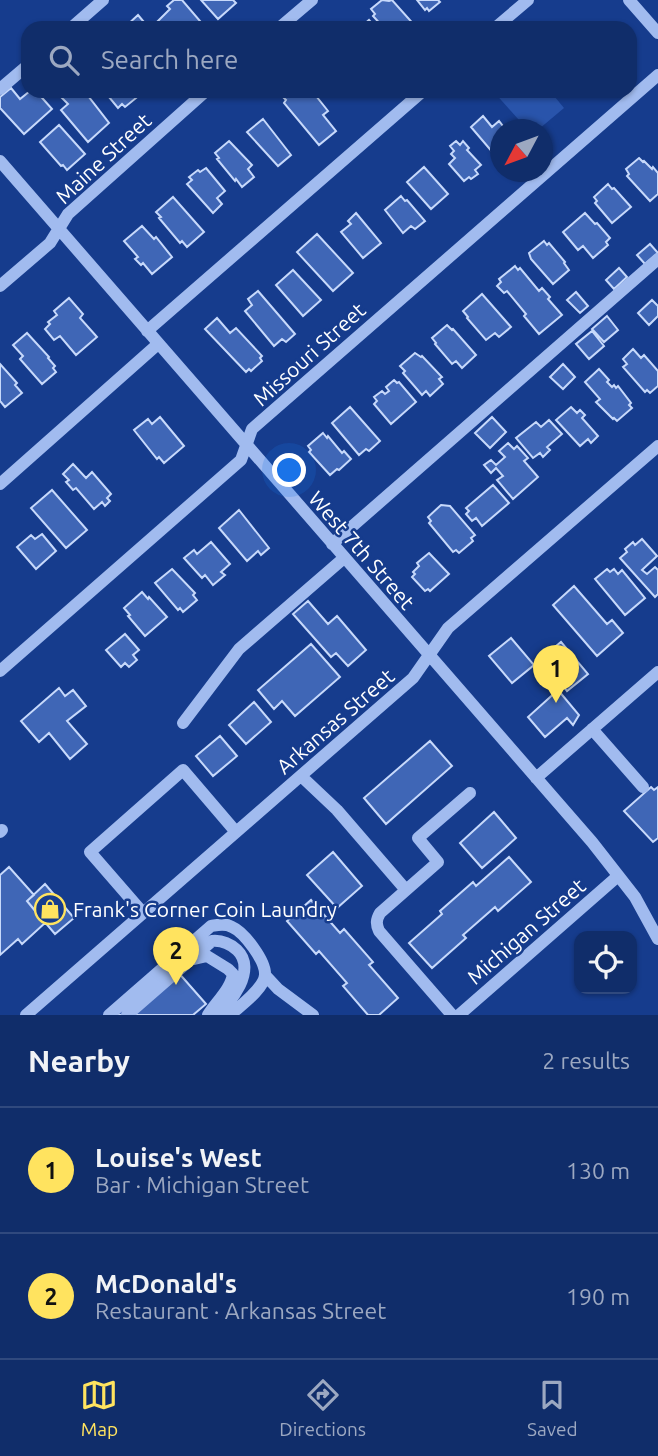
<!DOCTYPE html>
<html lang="en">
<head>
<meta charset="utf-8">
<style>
	:root { --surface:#102d6a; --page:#1e3972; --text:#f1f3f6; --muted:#9ca8c1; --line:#30497e; --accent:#ffe35f }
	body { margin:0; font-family:Ubuntu,sans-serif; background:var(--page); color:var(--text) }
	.controls { position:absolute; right:21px; bottom:21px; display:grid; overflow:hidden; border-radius:14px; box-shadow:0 2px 5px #0004 }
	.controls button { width:63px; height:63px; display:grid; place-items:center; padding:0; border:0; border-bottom:2px solid var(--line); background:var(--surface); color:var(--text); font:35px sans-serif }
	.compass { position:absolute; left:490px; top:119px; width:63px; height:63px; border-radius:50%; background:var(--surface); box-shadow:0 2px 5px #0004; rotate:229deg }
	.you { position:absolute; left:290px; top:471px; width:24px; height:24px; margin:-18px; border:5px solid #fff; border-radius:50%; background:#1a73e8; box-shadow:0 0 0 10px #1a73e833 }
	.badge { display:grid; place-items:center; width:46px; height:46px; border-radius:50%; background:var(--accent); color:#111; font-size:23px; font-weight:700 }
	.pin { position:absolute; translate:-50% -58px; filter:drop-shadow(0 2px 4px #0008) }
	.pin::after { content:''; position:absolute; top:37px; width:24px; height:21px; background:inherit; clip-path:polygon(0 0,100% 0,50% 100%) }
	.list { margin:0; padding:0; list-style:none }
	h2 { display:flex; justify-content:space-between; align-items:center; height:91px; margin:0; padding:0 28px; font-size:30px }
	h2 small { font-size:23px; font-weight:400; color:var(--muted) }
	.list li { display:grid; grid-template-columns:46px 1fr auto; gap:21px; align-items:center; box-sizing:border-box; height:126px; padding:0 28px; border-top:2px solid var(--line) }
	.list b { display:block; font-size:26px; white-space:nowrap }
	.list p { margin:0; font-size:23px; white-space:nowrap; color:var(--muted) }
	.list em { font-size:23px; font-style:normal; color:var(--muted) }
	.icon { flex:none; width:38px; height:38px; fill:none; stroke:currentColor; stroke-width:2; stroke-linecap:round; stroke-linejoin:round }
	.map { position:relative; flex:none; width:658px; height:1015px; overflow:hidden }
	.search { position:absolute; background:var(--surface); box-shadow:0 2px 5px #0004; left:21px; right:21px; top:21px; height:77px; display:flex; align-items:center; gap:18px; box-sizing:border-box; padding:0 24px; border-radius:21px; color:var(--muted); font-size:26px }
	.sheet { height:343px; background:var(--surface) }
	nav { display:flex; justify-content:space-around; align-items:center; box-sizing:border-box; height:98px; border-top:2px solid var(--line); background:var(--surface); font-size:19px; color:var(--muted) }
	nav a { display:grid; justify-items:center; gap:4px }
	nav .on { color:var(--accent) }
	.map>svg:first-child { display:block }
	.green { fill:#2954ab }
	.building { fill:#3f66b6; stroke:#c7d9fb; stroke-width:2 }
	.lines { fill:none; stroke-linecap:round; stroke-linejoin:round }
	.minor { stroke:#a1bbef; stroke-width:12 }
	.labels { text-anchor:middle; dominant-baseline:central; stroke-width:5; stroke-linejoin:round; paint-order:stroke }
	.street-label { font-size:21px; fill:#fff; stroke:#163c8d }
	.poi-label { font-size:21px; fill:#fff; stroke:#163c8d; text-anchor:start }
</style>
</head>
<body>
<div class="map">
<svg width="658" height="1015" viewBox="0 0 658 1015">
	<rect width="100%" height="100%" fill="#163c8d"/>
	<path class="green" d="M493,91H550L564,108L539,129H527Z"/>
	<path class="building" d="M174,0H182L206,28H161L157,22L170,9L167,6Z
		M201,0H233L236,3L218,19Z
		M382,0L389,1L392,0L417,28H384L373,16L375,14L371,9Z
		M417,0H438L440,2L429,11L427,8L425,10Z
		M138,15L149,28H126L125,27Z
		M369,20L376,28H357L355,27L359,23L362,26Z
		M11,88L20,99L30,91H36L52,109L24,134L0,108V97Z
		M69,91H95L89,97L109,123L88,142L61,110L68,104L62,98Z
		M104,91H138L141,94L125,107L122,104L118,108Z
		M292,91H312L328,111L323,115L336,131L319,145L284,103L286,100L284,98Z
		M483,116L492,127L499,121L506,130H500V148L494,154L471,127Z
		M263,119L291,155L278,166L247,132Z
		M59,125L85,154L67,170L63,165L61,166L40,142Z
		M229,141L252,165L248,169L254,177L242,187L236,179L235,181L217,159L219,158L215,153Z
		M456,141L460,145L463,141L469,148L467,150L481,165L475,170L478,174L471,179L469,177L464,181L449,164L455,158L451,154L454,151L450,146Z
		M639,158L643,162L644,161L652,169L653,167L658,173V194L650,201L627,176L629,174L626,169Z
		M424,167L448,194L431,209L407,182Z
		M206,168L225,191L217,198L222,204L213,213L187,184L192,180L189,177L198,170L200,172Z
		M608,184L612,189L614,188L631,207L612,223L595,203L597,201L594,197Z
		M401,196L405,201L407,200L425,221L415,229L411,226L403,233L385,210Z
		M173,197L204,232L187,247L182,241L180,243L159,218L161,217L156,212Z
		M356,213L381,243L363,258L341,232L351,224L348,221Z
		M585,213L595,224L597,223L610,238L606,242L608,245L593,258L583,246L578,250L563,232Z
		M142,226L154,239L156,237L172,257L152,274L143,263L141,265L135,259L138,257L124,241Z
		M317,234L353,273L333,291L297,252Z
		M544,241L547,245L549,243L565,262L564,263L569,270L553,284L531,259L529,253Z
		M650,244L658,253L645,264L637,255Z
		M515,266L518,270L520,268L539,291L542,288L550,297L548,299L562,315L539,334L524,316L526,314L507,291L504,293L497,286L501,282L499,279Z
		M619,268L627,277L614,289L606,280Z
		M293,270L321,300L303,316L276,285Z
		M258,291L295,334L286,342L282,339L274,346L245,311L252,305L248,299Z
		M576,292L588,306L580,313L567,300Z
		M482,294L511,327L499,337L495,333L486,340L467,318L468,317L463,311Z
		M69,298L83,314L80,318L97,337L76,355L60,336L54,340L45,329L50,324L48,322L57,315L54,311Z
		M652,300L658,306V316L649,325L638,313Z
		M607,316L618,330L604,342L592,329Z
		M217,318L230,333L236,328L262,356L260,358L262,361L251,371L249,369L246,372L205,329Z
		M447,325L452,330L453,329L476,355L462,368L456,361L452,364L435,344L436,343L432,338Z
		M592,331L604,346L589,359L576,344Z
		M27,333L49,357L48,358L55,366L53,368L56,372L42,384L20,359L23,356L13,345Z
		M633,349L641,358L644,355L658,371V386L650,393L647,390L645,392L623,367L627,364L623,359Z
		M415,353L421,357L422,356L442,377L439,379L443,384L430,396L426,391L422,395L403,373L405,371L400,366Z
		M0,364L17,383L15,385L22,393L5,407L0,401Z
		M563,364L575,377L563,389L550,377Z
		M599,369L609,380L607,382L612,387L614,385L616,388L618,386L631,403L629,405L632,408L617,421L614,418L613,419L596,402L600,399L585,382Z
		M394,380L397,383L399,382L416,402L391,424L374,404L377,401L374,397L382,391L385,394L389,391L386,387Z
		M350,407L380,441L369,451L366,449L359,455L332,423Z
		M571,407L577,413L580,410L585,415L582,418L598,436L591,443L588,439L580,446L556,420Z
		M160,417L184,446L164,463L159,457L157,459L134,430L148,419L152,424Z
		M492,417L506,432L490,448L475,433Z
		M549,420L562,434L547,447L550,450L543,457L540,453L533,458L516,438L536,422L541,427Z
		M323,433L327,438L328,436L342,453L344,451L351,459L339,470L337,469L330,475L309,452L311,450L308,446Z
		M508,443L514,449L517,446L528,458L524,461L538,477L513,499L497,480L503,476L496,468L491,473L484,465L491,460L496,465L505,457L499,451Z
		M73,464L86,478L92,472L111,494L107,498L110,501L105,506L102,502L94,509L76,488L73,490L66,482L69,480L63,474Z
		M493,485L509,503L482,526L476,518L472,521L466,514L469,511L466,508Z
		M52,490L87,530L66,548L31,508Z
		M441,505L450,506L475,535L471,538L473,541L459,553L456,550L453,552L429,523L431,521L428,517Z
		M239,510L269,548L261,555L258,551L247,561L219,528Z
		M42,534L56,551L36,569L17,547L31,535L35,539Z
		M642,539L657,556L642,570L647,574L655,567L658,570V594L655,597L620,558L627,552L625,549L633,542L635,545Z
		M211,542L230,564L221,572L225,575L213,585L205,575L202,578L184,558L194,550L197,554Z
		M429,553L449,574L430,591L428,589L425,591L412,577L415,574L413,572L419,566L417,563Z
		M172,569L195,593L193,595L197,600L183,612L180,608L178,610L155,583Z
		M607,569L610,572L614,569L618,574L622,570L645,598L625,615L595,579Z
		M574,586L607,624L612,620L623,633L597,656L553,605Z
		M142,592L148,599L149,597L167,617L145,636L128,616L130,615L124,608Z
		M308,601L328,624L337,616L366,650L348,666L336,653L331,657L293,614Z
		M125,634L139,650L133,655L137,660L129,667L125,663L121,667L106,650Z
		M511,638L534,665L512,683L489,656Z
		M561,642L588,674L567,691L559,681L557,683L538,661Z
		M311,644L340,677L295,716L282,701L274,709L258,690Z
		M59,688L65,696L73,690L86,706L67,721L87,744L70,759L49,733L39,742L21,721Z
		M558,690L579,715L573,725L567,718L545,737L528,717Z
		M254,702L271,722L246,744L229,725Z
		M220,736L237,756L213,776L196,756Z
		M430,741L452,766L386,824L364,798Z
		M651,787L654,790L658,787V838L653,842L624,811Z
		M494,812L516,838L482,868L460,843Z
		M333,852L362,886L337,908L307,875Z
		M509,857L531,882L498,911L495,907L463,935L466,938L432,968L409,943L442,914L440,911L473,882L476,886Z
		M9,867L34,895L27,901L45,923L22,944L18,939L0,955V875Z
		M45,884L74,918L55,934L27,901Z
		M311,900L340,933L344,929L373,962L369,965L398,998L379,1015H368L343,986L347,983L319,951L316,954L287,921Z
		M177,971L206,1004L193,1015H111Z"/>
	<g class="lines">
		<path class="minor" d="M629,0L658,33
			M71,28L103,0
			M279,28L312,0
			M495,28L528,0
			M0,89L28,65
			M0,161L592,842L635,897L658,939
			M0,286L50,243L68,214L206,91
			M147,331L423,91
			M0,484L158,344
			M332,544L658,259
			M0,671L241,460L252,429L658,75
			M183,723L239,649L344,558
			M592,729L643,787
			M301,776L337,810L406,890
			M536,778L658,672
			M0,832L2,830
			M143,913L90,852L183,770L236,832
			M194,959L207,956L228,969L233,974C231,989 216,1002 208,1015
			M265,975L278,989L313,1015
			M26,1015L413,678L448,628L658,446
			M109,1015L211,926C218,925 225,923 232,927C244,932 266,961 265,975C264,989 240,1006 230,1015
			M127,1015L212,941C222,940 229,943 237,950C257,969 232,1004 214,1015
			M452,1015L379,931C376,924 376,920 380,913L438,862L418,838L470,793
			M459,1015L618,876"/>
	</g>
	<defs>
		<g id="shop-ring" transform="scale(1.575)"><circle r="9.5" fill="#163c8d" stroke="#ffe35f" stroke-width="1.5"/><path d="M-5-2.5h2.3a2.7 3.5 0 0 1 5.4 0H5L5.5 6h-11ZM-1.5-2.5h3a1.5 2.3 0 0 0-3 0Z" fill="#ffe35f"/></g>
	</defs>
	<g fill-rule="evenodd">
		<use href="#shop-ring" x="50" y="909"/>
	</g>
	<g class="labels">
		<g class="street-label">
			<text transform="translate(103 158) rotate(-43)">Maine Street</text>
			<text transform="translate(309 354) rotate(-42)">Missouri Street</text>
			<text transform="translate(362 550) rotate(49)">West 7th Street</text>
			<text transform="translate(335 721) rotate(-41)">Arkansas Street</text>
			<text transform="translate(526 931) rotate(-41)">Michigan Street</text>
		</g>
		<g class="poi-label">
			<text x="73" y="909">Frank's Corner Coin Laundry</text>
		</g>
	</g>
</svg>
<div class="controls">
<button><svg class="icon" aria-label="locate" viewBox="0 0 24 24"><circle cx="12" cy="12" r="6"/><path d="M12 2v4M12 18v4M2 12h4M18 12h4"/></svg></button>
</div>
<svg class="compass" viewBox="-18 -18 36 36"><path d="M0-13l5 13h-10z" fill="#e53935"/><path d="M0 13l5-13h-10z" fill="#9ca8c1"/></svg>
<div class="you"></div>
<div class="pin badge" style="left:556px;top:703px">1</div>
<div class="pin badge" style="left:176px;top:985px">2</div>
<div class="search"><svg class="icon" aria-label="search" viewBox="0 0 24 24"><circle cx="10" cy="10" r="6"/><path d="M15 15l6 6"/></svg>Search here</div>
</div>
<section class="sheet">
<h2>Nearby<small>2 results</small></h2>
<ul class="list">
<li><span class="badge">1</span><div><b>Louise's West</b><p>Bar · Michigan Street</p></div><em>130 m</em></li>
<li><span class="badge">2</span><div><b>McDonald's</b><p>Restaurant · Arkansas Street</p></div><em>190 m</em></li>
</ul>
</section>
<nav>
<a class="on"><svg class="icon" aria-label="map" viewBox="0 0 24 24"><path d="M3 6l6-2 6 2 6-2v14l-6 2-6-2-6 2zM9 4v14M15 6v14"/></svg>Map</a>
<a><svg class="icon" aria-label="directions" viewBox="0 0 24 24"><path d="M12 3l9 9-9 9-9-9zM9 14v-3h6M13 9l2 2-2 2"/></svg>Directions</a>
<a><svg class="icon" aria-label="saved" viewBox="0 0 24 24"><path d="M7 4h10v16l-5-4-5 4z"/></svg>Saved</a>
</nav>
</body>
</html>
